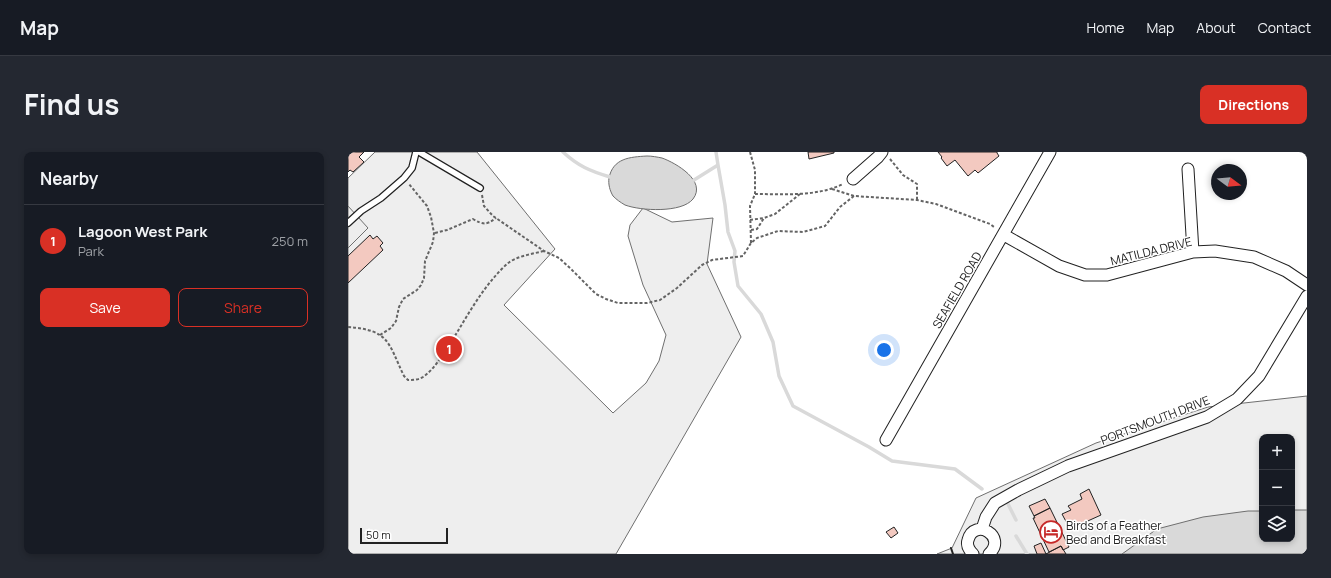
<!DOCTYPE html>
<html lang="en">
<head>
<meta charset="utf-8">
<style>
	:root { --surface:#171b24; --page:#242831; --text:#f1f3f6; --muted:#9ea1a6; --line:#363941; --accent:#d93025 }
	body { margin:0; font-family:Manrope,sans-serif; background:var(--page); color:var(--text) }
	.controls { position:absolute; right:12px; bottom:12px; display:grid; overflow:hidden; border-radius:8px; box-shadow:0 2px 6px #0003 }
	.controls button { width:36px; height:36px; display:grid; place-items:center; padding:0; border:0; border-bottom:1px solid var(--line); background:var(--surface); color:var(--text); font:20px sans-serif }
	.compass { position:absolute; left:863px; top:12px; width:36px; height:36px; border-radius:50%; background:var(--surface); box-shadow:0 2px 6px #0003; rotate:106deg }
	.scale { position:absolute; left:12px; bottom:10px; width:88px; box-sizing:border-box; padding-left:4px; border:2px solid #222; border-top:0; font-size:11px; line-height:14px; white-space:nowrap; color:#222; -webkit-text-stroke:3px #fff; paint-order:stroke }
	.you { position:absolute; left:536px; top:198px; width:14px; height:14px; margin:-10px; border:3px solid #fff; border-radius:50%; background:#1a73e8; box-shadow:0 0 0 6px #1a73e833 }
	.badge { display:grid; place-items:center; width:26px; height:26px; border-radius:50%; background:var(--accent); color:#fff; font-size:13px; font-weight:700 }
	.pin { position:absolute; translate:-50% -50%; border:2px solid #fff; box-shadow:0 1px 4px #0006 }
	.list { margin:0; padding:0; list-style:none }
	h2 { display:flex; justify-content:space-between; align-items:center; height:52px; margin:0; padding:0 16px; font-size:17px }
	h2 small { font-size:13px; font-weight:400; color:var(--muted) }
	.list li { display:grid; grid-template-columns:26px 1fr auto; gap:12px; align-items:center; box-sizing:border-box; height:72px; padding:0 16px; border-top:1px solid var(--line) }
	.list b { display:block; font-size:15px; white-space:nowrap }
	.list p { margin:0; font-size:13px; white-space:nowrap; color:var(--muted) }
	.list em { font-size:13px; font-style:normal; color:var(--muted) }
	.actions { display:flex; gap:8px; padding:12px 16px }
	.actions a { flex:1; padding:9px 0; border:1px solid var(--accent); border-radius:8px; text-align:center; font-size:14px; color:var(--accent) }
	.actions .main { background:var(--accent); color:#fff }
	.icon { flex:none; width:22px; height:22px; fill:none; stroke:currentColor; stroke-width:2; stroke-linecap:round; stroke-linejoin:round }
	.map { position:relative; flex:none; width:959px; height:402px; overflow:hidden; border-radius:8px }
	header { display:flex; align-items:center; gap:24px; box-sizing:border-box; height:56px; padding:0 20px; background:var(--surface); border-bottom:1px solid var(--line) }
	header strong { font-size:19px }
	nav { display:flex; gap:22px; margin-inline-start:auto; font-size:14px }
	.intro { display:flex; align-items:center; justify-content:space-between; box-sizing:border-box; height:96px; padding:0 24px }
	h1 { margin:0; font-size:28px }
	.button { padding:10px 18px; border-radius:8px; background:var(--accent); color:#fff; font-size:14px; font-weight:700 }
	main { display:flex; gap:24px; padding:0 24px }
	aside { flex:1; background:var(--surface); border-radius:8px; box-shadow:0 2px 6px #0003 }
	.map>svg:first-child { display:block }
	.green { fill:#eee; stroke:#6f6f6f; fill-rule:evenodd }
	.parking { fill:#ededed; stroke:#6f6f6f }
	.water { fill:#d9d9d9; stroke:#6f6f6f }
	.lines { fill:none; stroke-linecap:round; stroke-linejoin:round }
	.stream { stroke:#d9d9d9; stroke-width:3.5 }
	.building { fill:#f3c9c0; stroke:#222 }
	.service-casing { stroke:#222; stroke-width:8 }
	.minor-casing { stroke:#222; stroke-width:13 }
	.path { stroke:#646464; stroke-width:2; stroke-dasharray:3 2; stroke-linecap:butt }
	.service { stroke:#fff; stroke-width:5.5 }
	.minor { stroke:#fff; stroke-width:11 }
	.wall { stroke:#222; stroke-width:2 }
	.labels { text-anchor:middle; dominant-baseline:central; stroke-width:3; stroke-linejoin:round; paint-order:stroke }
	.street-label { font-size:12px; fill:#222; stroke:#fff }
	.poi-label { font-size:12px; fill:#222; stroke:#fff; text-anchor:start }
</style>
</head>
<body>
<header>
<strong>Map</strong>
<nav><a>Home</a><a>Map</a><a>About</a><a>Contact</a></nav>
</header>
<div class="intro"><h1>Find us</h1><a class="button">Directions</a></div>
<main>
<aside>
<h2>Nearby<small></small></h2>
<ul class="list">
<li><span class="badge">1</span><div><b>Lagoon West Park</b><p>Park</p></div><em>250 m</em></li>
</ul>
<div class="actions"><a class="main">Save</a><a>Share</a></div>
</aside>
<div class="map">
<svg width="959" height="402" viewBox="0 0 959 402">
	<rect width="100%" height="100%" fill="#fff"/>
	<path class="green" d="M27,0H129L207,97L156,153L265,261L298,231L311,209L318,183L295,133L280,84L282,73L295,56L324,70L365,66L359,112L393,185L268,402H0V26Z
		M959,244V402H589L604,396L628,346L748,291L860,255ZM914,285H944V387H914Z"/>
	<path class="parking" d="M0,54L20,76L0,96Z"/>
	<path class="water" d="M299,4C304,4 309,5 314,6C328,11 359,29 345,47C334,61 293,59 277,53C272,50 269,48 265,44C262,39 260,32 261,26C265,6 282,5 299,4Z
		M944,358H959V402H774L809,377L855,365L900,359H914V387H944Z"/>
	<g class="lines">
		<path class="stream" d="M215,0C230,14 242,19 262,25
			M370,13L377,53L380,80L387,99L386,110L390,134L413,162L425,190L431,224L445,254L521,295L544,309L607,317L634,337
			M346,28L370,13L368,0
			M660,352L668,368
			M668,384L679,402"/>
	</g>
	<path class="building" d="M2,0H16L11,5L16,10L5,20L2,18L0,20V2Z
		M460,0H486V1L461,7Z
		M590,0H649V1L651,4L630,21L627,18L620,24L607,8L599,14L593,6L594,5Z
		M22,83L25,87L29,84L35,91L32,94L35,98L0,131V104Z
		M741,337L753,363L722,377L714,362L723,358L720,354L734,347L732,342Z
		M697,347L702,356L686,364L681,354Z
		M702,356L721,395L715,398L713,394L701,400L685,366H687L686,364Z
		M546,375L550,381L543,386L538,380Z
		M693,391L698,402H689L686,394Z
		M713,394L718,402H698Z"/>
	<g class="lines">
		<g class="service-casing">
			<path id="service" d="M71,0L132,36
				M0,71L13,59L33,46L56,26L64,16L68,0"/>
		</g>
		<g class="minor-casing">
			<path id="minor" d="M840,17L845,100
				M505,27L530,5L534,0
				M656,83L711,114L737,123H759L845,100L867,99L906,105L938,119L959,133
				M538,288L702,0
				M634,377L638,365L647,351L670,338L720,314L859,265L889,247L911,224L959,144
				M625,402C621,398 618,394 620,388C626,365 660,384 641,402"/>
		</g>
		<path class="path" d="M402,0L407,18V42
			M542,7L555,23L569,32V48
			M484,37L506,44L569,48L588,52L642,72L646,75
			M134,43L136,54L145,64L196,99L211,106L223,117L248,142L258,147L270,151H299L312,148L329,136L354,113L364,108L395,104L403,91L409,86L430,79L455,80L477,74L492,55L506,44
			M402,68L416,66L427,62L452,42
			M403,78L409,77L416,66
			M87,81L99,78L125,67C135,73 139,73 148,66
			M403,91L402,54L407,42C436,42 468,45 495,32
			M0,175C42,178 40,191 56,224L60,228C65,228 70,228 75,225C88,216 96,200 105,187C121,161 136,133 159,112C168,104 184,102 196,99
			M32,183L43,176L48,169L51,155L55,147L69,138L73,133L76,126L77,109L85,90L86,81L83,65L79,54L61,32"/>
		<use href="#service" class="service"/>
		<use href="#minor" class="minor"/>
		<path class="wall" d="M603,396L605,402"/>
	</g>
	<defs>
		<g id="hotel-ring" transform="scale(1.15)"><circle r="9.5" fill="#fff" stroke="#c62828" stroke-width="1.5"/><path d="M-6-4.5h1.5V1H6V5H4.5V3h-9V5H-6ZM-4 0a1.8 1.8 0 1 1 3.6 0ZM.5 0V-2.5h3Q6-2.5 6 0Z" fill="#c62828"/></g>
	</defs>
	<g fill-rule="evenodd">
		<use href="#hotel-ring" x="703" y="380"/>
	</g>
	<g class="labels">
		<g class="street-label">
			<text transform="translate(803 99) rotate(-14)">MATILDA DRIVE</text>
			<text transform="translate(609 138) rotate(-60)">SEAFIELD ROAD</text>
			<text transform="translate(807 268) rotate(-21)">PORTSMOUTH DRIVE</text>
		</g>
		<g class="poi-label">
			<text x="718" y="373">Birds of a Feather<tspan x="718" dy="14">Bed and Breakfast</tspan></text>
		</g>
	</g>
</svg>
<div class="controls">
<button>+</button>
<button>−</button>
<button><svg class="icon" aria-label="layers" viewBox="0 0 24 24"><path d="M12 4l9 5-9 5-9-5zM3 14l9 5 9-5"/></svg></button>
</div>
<svg class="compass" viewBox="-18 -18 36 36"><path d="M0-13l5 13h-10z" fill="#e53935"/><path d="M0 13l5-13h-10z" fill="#9ea1a6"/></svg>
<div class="scale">50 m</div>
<div class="you"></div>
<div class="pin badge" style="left:101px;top:197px">1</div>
</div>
</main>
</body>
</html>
